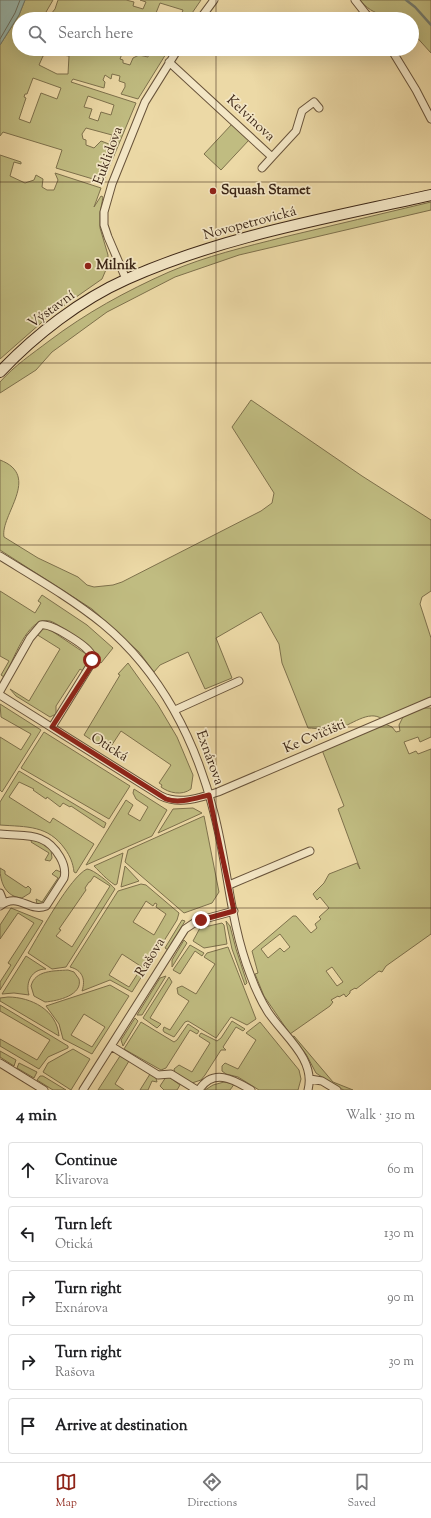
<!DOCTYPE html>
<html lang="en">
<head>
<meta charset="utf-8">
<style>
	:root { --surface:#fff; --page:#f2f2f2; --text:#202124; --muted:#757577; --line:#e0e0e0; --accent:#8f2418 }
	body { margin:0; font-family:"Sorts Mill Goudy",serif; background:var(--page); color:var(--text) }
	.stop { position:absolute; width:12px; height:12px; margin:-9px; border:3px solid #8f2418; border-radius:50%; background:#fff }
	.stop.end { background:#8f2418; border-color:#fff; box-shadow:0 1px 4px #0008 }
	.list { margin:0; padding:0; list-style:none }
	h2 { display:flex; justify-content:space-between; align-items:center; height:52px; margin:0; padding:0 16px; font-size:17px }
	h2 small { font-size:13px; font-weight:400; color:var(--muted) }
	.list li { display:grid; grid-template-columns:26px 1fr auto; gap:12px; align-items:center; box-sizing:border-box; height:56px; margin:0 8px 8px; padding:0 8px; border:1px solid var(--line); border-radius:4px }
	.list b { display:block; font-size:15px; white-space:nowrap }
	.list p { margin:0; font-size:13px; white-space:nowrap; color:var(--muted) }
	.list em { font-size:13px; font-style:normal; color:var(--muted) }
	.icon { flex:none; width:22px; height:22px; fill:none; stroke:currentColor; stroke-width:2; stroke-linecap:round; stroke-linejoin:round }
	.map { position:relative; flex:none; width:431px; height:1090px; overflow:hidden }
	.search { position:absolute; background:var(--surface); box-shadow:0 4px 16px #0002; left:12px; right:12px; top:12px; height:44px; display:flex; align-items:center; gap:10px; box-sizing:border-box; padding:0 14px; border-radius:22px; color:var(--muted); font-size:15px }
	.sheet { height:372px; background:var(--surface) }
	nav { display:flex; justify-content:space-around; align-items:center; box-sizing:border-box; height:56px; border-top:1px solid var(--line); background:var(--surface); font-size:11px; color:var(--muted) }
	nav a { display:grid; justify-items:center; gap:2px }
	nav .on { color:var(--accent) }
	.map>svg:first-child { display:block }
	.green { fill:#c0bc81; stroke:#7e714c; fill-rule:evenodd }
	.water { fill:#9ab9af; stroke:#747e72 }
	.lines { fill:none; stroke-linecap:round; stroke-linejoin:round }
	.shore { stroke:#6b7062; stroke-width:1 }
	.stream { stroke:#747e72; stroke-width:2.5 }
	.street-casing { stroke:#68533a; stroke-width:9 }
	.secondary-casing { stroke:#3c2616; stroke-width:12 }
	.street { stroke:#f3e6c5; stroke-width:7 }
	.secondary { stroke:#f3e6c5; stroke-width:10 }
	.route { stroke:#8f2418; stroke-width:5 }
	.grid { fill:none; stroke:#3c2616; stroke-width:1; stroke-opacity:0.55 }
	.poi-dot { fill:#8f2418; stroke:#f3e6c5; stroke-width:1.5 }
	.labels { text-anchor:middle; dominant-baseline:central; stroke-width:3.5; stroke-linejoin:round; paint-order:stroke }
	.street-label { font-size:14px; fill:#3c2616; stroke:#f3e6c5 }
	.poi-label { font-size:14px; font-weight:bold; fill:#3c2616; stroke:#f3e6c5; text-anchor:start }
</style>
</head>
<body>
<div class="map">
<svg width="431" height="1090" viewBox="0 0 431 1090">
	<rect width="100%" height="100%" fill="#ecd9a6"/>
	<filter id="stains"><feTurbulence type="fractalNoise" baseFrequency=".005" numOctaves="4"/><feColorMatrix values="0 0 0 0 .2 0 0 0 0 .09 0 0 0 0 .02 0 0 0 .5 -.17"/></filter>
	<radialGradient id="worn" r=".72"><stop offset=".6" stop-color="#630" stop-opacity="0"/><stop offset="1" stop-color="#630" stop-opacity=".3"/></radialGradient>
	<path class="green" d="M25,0H53L42,19H19V49H74L85,53L87,49H124L120,59L123,60V63L130,65L133,58L139,55L148,57L150,49H169L138,99L121,94L125,87V83L119,81L120,76L112,74L111,79L105,75L103,80L105,82L104,88L73,79L71,82L136,103L103,182L56,168L62,150L3,132L0,136V45L19,15ZM48,53L69,56L68,74H57L39,65L43,56ZM33,78L61,88L57,99L41,93L30,123L19,119L26,98L24,97L25,94H27ZM88,96L114,105L111,115L101,112L98,121L89,118L92,109L84,107ZM86,128L112,135L109,144L101,141L94,148L86,145V140L83,139L82,134Z
		M58,0H126L134,2L133,6L143,9L146,2L140,0H201L188,19H47L55,9ZM160,3L183,10L181,15L173,13L171,18L156,13Z
		M360,0H431V53L412,32V19C393,19 372,16 360,0Z
		M232,124L249,140L221,170L204,154Z
		M0,155L21,162V164L14,162L10,176L25,183L34,180L36,175L43,179L42,187L47,190H54L58,180L55,173L101,188L94,207L101,196L103,197L100,213V228L108,255V265L102,279L49,316L0,359Z
		M431,202V210L239,255L175,277L107,312L52,352L36,370L0,393V382C14,366 32,354 49,341C86,313 126,291 169,272C206,256 245,247 284,237C333,225 382,214 431,202Z
		M251,400L362,476L431,520V591L422,597L420,604L431,638V698L382,719C369,709 350,726 337,729C328,731 317,728 308,728L282,663L279,644L261,612L216,638L232,678L205,689L188,652L160,665L154,672L139,652L92,609L0,550V460C42,476 0,515 4,537L38,558L78,577L87,585L94,587L113,585L122,582L261,511L272,503L274,493L232,427Z
		M0,591L35,613L41,603L38,601L42,595L87,625L113,648L101,663L95,659C93,646 81,641 71,634C64,630 57,623 50,621C27,615 13,663 4,677L1,675L9,661L0,656Z
		M42,628L49,629L89,656L88,663L83,671L80,669L56,706V714L50,717L16,696L10,689L29,701L60,649L36,634Z
		M128,663L158,705L177,737L193,775L191,789C182,796 169,793 161,787L162,785L159,783L171,765L121,731L108,751L84,735L120,675L118,674Z
		M0,704L41,730L2,792L0,790V737L21,750L31,734L1,717Z
		M423,708H431V737L420,742L418,737L404,742L409,754L416,751L418,754L431,749V934L386,966L382,972L379,971L356,989L355,988L350,991V993L346,997L344,994L339,997L338,996L331,1000L333,1002L330,1006L290,1034L264,996L255,974L258,973L252,951L293,916H296L311,933L317,928L315,924L321,919L319,917L329,908L320,897L317,900L313,894L324,883L329,874L357,863L360,869L338,809L344,806L322,750L385,724L392,727L396,732L400,731L399,725L403,717ZM280,934L290,947L284,952L280,948L268,958L261,949ZM332,967L343,982L337,986L326,971Z
		M44,732L130,786L109,819L21,768Z
		M19,771L106,823L104,828L71,806L70,807L63,803L60,807L47,797L46,799L33,790L34,789L19,782L9,797L50,823L53,818L94,844L76,873L74,872C73,863 70,856 65,849C48,825 27,827 0,825V802Z
		M134,789L167,810L152,836L86,865L126,800L133,805L128,814L140,821L148,807L136,799L133,793Z
		M193,808L202,813L158,833L173,809Z
		M204,816L219,892L212,903L184,913L125,862L128,850Z
		M32,840L43,843L51,850L52,858L50,861L45,860L49,853L31,842Z
		M123,853L117,884L115,885C106,879 101,873 94,866Z
		M125,866L139,881L121,887Z
		M0,868L5,871V874L26,888L28,886L31,889L30,893L22,898C6,897 0,883 0,868Z
		M87,869C93,869 111,884 115,889L66,967L52,969L28,953C40,933 70,877 87,869ZM94,876L110,886L72,947L56,936L61,930L59,929L86,890L85,888L89,882H90Z
		M56,870L61,872L62,876L43,904H37L36,899L42,902L58,878L52,874Z
		M141,884L146,885L179,913L177,920L132,992L110,980L82,991C86,979 82,970 70,967L118,891ZM146,901L153,906L155,903L157,904L156,907L166,914L154,935L133,922ZM122,954L142,967L129,987L109,975Z
		M11,908L43,921L0,990V982L11,965L8,963L34,923L18,913L0,939V925Z
		M182,920L185,921L168,950L165,948Z
		M226,921L230,926L236,949L247,983L245,985L232,949Z
		M222,923L224,925L227,944L204,948L193,941L200,928Z
		M184,940L187,943L172,967V960Z
		M190,945L204,953L202,956L195,951L180,974L173,970Z
		M228,947L256,1019L247,1025L231,1017L216,1038L188,1021L185,1022L174,1037L164,1032L163,1030L164,1027L170,1030L189,1001L178,994L177,988L182,986L196,994L215,964L204,957L207,953Z
		M26,956L46,969C32,969 25,982 29,995L14,993L2,994Z
		M68,970L74,972L79,979C83,995 58,1001 45,1002L34,996L31,986C35,970 54,971 68,970Z
		M166,976L142,1015H137L160,978Z
		M169,977L172,982L150,1018L161,1024L157,1028L143,1018Z
		M110,985L129,996L92,1054L63,1039L59,1024L46,1006ZM84,1014L105,1027L92,1047L71,1035Z
		M8,997C31,997 57,1010 59,1036L0,1001V998Z
		M0,1005L68,1046V1048L48,1057L39,1069L0,1046V1039L37,1060L50,1040L0,1011Z
		M135,1018L138,1021L123,1046L121,1040Z
		M232,1021L245,1029L243,1031L236,1027L223,1047L226,1050H221L205,1075L201,1080L192,1083L175,1073L174,1069L179,1065L192,1072L210,1043L199,1036L201,1033L217,1041L221,1038Z
		M141,1022L174,1042L177,1040L188,1024L199,1031L197,1034L190,1030L166,1068L161,1070L124,1049Z
		M260,1022L299,1070L301,1079L298,1090H259L238,1077L226,1074L222,1071V1066L225,1063L238,1069L256,1040L246,1033Z
		M294,1036L333,1082L353,1090H344L337,1087L316,1073L306,1054L292,1037Z
		M73,1049L90,1059L71,1090L43,1072L48,1063Z
		M0,1051L16,1060L14,1066L0,1057Z
		M120,1056L129,1061L115,1084L124,1090H98Z
		M19,1063L37,1072L34,1078L17,1068Z
		M150,1074L156,1078L157,1082L152,1081L148,1090H140Z
		M40,1076H43L66,1090H53L37,1080Z
		M166,1077H169L180,1085L177,1090H164L160,1086Z
		M224,1082L235,1083L230,1090H205L213,1085Z"/>
	<path class="water" d="M0,0H25L19,15L0,45Z"/>
	<g class="lines">
		<path class="shore" d="M0,39L15,13L20,0"/>
		<path class="stream" d="M406,0L415,7L431,25"/>
		<g class="street-casing">
			<path id="street" d="M355,0L370,19
				M200,19L214,0
				M391,49L416,90L431,119
				M169,62L272,157L296,131L302,111L314,102L319,108
				M262,168L272,157
				M126,279L108,237L104,225V212L112,184L145,102L178,49
				M0,556C34,577 71,598 103,624C161,672 196,741 214,813C228,866 230,923 250,974C255,988 261,1001 268,1012C284,1036 316,1059 308,1090
				M0,691L30,638L41,625C51,623 86,645 91,654V664L52,727
				M0,695L161,796C179,805 200,798 218,792L431,701
				M175,710L239,681
				M0,834C26,837 45,831 60,857C64,864 66,870 64,878L46,906C29,913 18,891 0,906
				M229,885L310,851
				M0,893L4,903
				M111,1046L158,1075L171,1074L197,1090
				M0,1063L44,1090
				M310,1079L322,1081L337,1090
				M83,1090L185,929L197,921L234,911
				M199,1090C213,1068 233,1079 251,1090"/>
		</g>
		<g class="secondary-casing">
			<path id="secondary" d="M0,372C35,335 80,300 127,279C223,236 329,218 431,195"/>
		</g>
		<use href="#street" class="street"/>
		<use href="#secondary" class="secondary"/>
	</g>
	<g class="lines">
		<path class="route" d="M92,660L90,668L52,727L166,799C179,804 196,798 209,795L234,911L201,920"/>
	</g>
	<path class="grid" d="M216,0V19M216,49V1090M0,182H431M0,363H431M0,545H431M0,727H431M0,908H431"/>
	<g class="poi-dot">
		<circle cx="213" cy="191" r="4"/>
		<circle cx="88" cy="266" r="4"/>
	</g>
	<g class="labels">
		<g class="street-label">
			<text transform="translate(250 119) rotate(43)">Kelvinova</text>
			<text transform="translate(109 156) rotate(-70)">Euklidova</text>
			<text transform="translate(250 224) rotate(-15)">Novopetrovická</text>
			<text transform="translate(52 310) rotate(-36)">Výstavní</text>
			<text transform="translate(315 737) rotate(-23)">Ke Cvičišti</text>
			<text transform="translate(109 748) rotate(32)">Otická</text>
			<text transform="translate(209 758) rotate(70)">Exnárova</text>
			<text transform="translate(151 958) rotate(-58)">Rašova</text>
		</g>
		<g class="poi-label">
			<text x="221" y="191">Squash Stamet</text>
			<text x="96" y="266">Milník</text>
		</g>
	</g>
	<rect width="100%" height="100%" filter="url(#stains)"/>
	<rect width="100%" height="100%" fill="url(#worn)"/>
</svg>
<div class="stop" style="left:92px;top:660px"></div>
<div class="stop end" style="left:201px;top:920px"></div>
<div class="search"><svg class="icon" aria-label="search" viewBox="0 0 24 24"><circle cx="10" cy="10" r="6"/><path d="M15 15l6 6"/></svg>Search here</div>
</div>
<section class="sheet">
<h2>4 min<small>Walk · 310 m</small></h2>
<ul class="list">
<li><svg class="icon" aria-label="ahead" viewBox="0 0 24 24"><path d="M12 20V5M6 11l6-6 6 6"/></svg><div><b>Continue</b><p>Klivarova</p></div><em>60 m</em></li>
<li><svg class="icon" aria-label="left" viewBox="0 0 24 24"><path d="M17 20v-9H6M10 6l-5 5 5 5"/></svg><div><b>Turn left</b><p>Otická</p></div><em>130 m</em></li>
<li><svg class="icon" aria-label="right" viewBox="0 0 24 24"><path d="M7 20v-9h11M14 6l5 5-5 5"/></svg><div><b>Turn right</b><p>Exnárova</p></div><em>90 m</em></li>
<li><svg class="icon" aria-label="right" viewBox="0 0 24 24"><path d="M7 20v-9h11M14 6l5 5-5 5"/></svg><div><b>Turn right</b><p>Rašova</p></div><em>30 m</em></li>
<li><svg class="icon" aria-label="arrive" viewBox="0 0 24 24"><path d="M6 21V4h12l-3 4 3 4H6"/></svg><div><b>Arrive at destination</b></div></li>
</ul>
</section>
<nav>
<a class="on"><svg class="icon" aria-label="map" viewBox="0 0 24 24"><path d="M3 6l6-2 6 2 6-2v14l-6 2-6-2-6 2zM9 4v14M15 6v14"/></svg>Map</a>
<a><svg class="icon" aria-label="directions" viewBox="0 0 24 24"><path d="M12 3l9 9-9 9-9-9zM9 14v-3h6M13 9l2 2-2 2"/></svg>Directions</a>
<a><svg class="icon" aria-label="saved" viewBox="0 0 24 24"><path d="M7 4h10v16l-5-4-5 4z"/></svg>Saved</a>
</nav>
</body>
</html>
